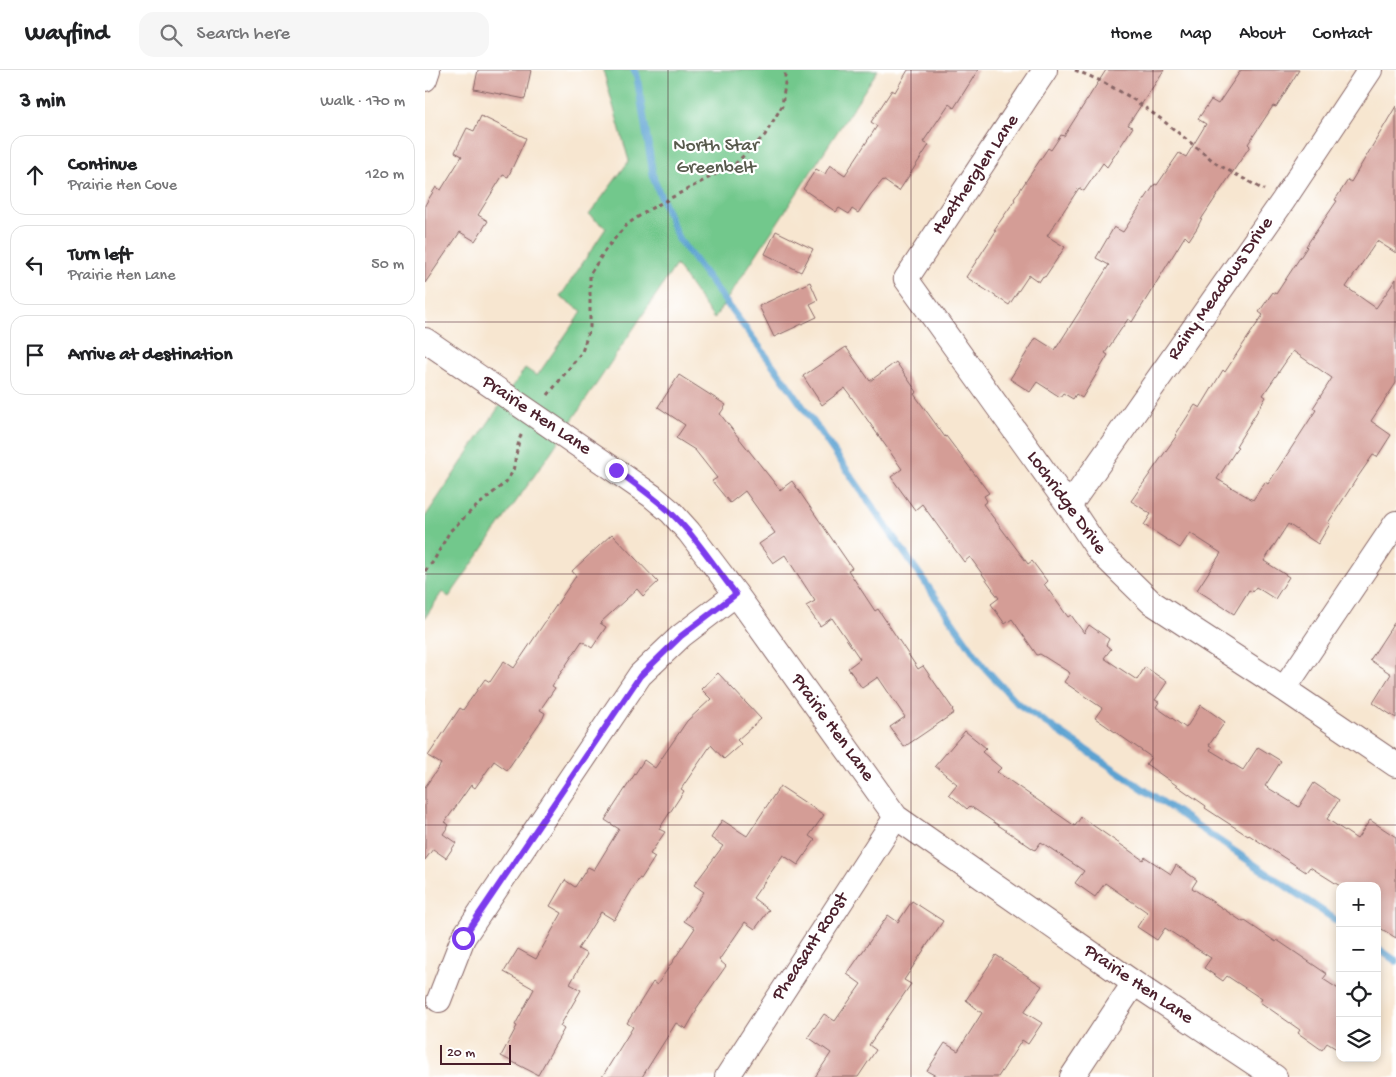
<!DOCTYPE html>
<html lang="en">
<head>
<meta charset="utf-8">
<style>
	:root { --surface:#fff; --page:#f6f6f6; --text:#202124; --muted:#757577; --line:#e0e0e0 }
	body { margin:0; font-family:"Gochi Hand",sans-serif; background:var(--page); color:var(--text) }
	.controls { position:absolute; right:15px; bottom:15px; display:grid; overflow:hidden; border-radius:10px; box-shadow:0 2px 8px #0003 }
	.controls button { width:45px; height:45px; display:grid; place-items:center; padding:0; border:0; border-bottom:1px solid var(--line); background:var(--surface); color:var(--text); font:25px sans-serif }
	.scale { position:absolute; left:15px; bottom:12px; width:71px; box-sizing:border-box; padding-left:5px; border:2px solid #4a1f2b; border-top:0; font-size:14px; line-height:18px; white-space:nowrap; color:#4a1f2b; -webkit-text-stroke:4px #fff; paint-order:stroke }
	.stop { position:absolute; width:15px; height:15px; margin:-11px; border:4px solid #7c3aed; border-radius:50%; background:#fff }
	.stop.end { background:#7c3aed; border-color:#fff; box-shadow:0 1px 5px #0008 }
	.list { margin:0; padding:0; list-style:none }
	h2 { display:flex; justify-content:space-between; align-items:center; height:65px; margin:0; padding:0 20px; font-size:21px }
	h2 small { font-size:16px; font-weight:400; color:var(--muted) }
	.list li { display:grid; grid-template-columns:32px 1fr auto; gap:15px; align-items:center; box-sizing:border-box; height:80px; margin:0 10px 10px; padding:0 10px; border:1px solid var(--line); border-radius:15px }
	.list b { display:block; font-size:19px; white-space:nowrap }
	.list p { margin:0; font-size:16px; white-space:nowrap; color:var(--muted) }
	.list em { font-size:16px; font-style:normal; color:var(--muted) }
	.icon { flex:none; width:28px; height:28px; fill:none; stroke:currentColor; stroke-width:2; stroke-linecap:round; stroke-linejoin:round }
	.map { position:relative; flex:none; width:971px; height:1007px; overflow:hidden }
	header { display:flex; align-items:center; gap:30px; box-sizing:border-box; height:70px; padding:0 25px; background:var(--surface); border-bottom:1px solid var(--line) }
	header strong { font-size:24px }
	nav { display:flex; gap:28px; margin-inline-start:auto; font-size:18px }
	.search { width:350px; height:45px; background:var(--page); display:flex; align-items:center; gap:12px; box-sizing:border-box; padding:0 18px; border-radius:15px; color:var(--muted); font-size:19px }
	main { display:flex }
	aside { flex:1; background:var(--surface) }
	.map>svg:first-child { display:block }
	.green { fill:#72c88c; stroke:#5e745c }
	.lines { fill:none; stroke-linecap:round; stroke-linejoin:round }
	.stream { stroke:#5ba2d1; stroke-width:7 }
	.building { fill:#d49d96; fill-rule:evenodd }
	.street-casing { stroke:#876565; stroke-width:26 }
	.path { stroke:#876565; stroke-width:3; stroke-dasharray:4 4; stroke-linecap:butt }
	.street { stroke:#fff; stroke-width:24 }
	.route { stroke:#7c3aed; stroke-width:6 }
	.grid { fill:none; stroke:#4a1f2b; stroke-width:1; stroke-opacity:0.55 }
	.labels { text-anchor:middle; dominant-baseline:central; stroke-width:4.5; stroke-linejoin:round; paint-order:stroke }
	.park-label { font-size:19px; fill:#585a4d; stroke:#fff }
	.street-label { font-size:19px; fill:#4a1f2b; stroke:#fff }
</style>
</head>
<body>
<header>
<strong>Wayfind</strong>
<div class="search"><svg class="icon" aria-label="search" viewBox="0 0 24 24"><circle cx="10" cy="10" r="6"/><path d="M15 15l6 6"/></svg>Search here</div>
<nav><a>Home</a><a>Map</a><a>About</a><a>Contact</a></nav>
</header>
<main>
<aside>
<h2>3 min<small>Walk · 170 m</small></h2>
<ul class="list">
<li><svg class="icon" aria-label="ahead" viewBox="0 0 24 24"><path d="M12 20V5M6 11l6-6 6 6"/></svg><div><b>Continue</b><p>Prairie Hen Cove</p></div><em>120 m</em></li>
<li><svg class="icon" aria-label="left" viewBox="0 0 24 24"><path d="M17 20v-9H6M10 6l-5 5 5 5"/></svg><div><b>Turn left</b><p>Prairie Hen Lane</p></div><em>50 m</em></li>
<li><svg class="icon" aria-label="arrive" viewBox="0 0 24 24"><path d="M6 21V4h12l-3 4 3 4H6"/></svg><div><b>Arrive at destination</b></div></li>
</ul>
</aside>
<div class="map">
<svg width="971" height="1007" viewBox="0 0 971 1007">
	<rect width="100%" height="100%" fill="#fff"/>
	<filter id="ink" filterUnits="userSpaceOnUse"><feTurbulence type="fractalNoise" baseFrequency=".02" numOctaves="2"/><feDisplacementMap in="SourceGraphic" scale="10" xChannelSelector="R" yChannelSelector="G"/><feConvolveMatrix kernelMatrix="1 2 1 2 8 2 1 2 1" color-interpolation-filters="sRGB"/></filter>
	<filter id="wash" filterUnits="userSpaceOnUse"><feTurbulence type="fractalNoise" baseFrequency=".0096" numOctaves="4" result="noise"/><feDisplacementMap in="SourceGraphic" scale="20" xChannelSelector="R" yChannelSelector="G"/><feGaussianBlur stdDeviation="1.12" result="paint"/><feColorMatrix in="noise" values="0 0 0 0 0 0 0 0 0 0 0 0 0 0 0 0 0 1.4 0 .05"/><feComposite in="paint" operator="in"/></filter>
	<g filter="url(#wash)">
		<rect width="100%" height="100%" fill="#f7e6d0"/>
		<path class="green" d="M178,0H453L289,249L251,195L126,382L24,527L17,522L0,548V447L100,298L112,306L157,241L135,227L181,158L164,145L204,91Z"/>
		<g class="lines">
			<path class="stream" d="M209,0L212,7L229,110L253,168L362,314L559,597L592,633L915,853
				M952,878L971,891"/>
		</g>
		<g id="blocks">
			<path class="building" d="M53,0H106L100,29L49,19Z
				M483,0H553L529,38L524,34L498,72L504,75L474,121L458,110L446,124L433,143L427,139L424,144L414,138L411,142L378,119L391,99L400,104L405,95L420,105L452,56L446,52L467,20L470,22Z
				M681,0H739L703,55L708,57L682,97L678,93L659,121L654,118L622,166L640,177L620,207L618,206L614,212L604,205L584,235L541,207L571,161L569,160L590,130L589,129L623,78L626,80L636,65L639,66Z
				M816,0H874L851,37L848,36L823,74L825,76L777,148L772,158L764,170L760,166L707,252L703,249L680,283L683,285L657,328L651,324L648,329L638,323L635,327L612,312L605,322L585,309L611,268L630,280L684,195L671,188L689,157L698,162L730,114L732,115L754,83L761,87L781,54L773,49L786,30L793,34Z
				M971,36V183L952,171L921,217L951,238L971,209V313L946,351L966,365L952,387L948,385L932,408L903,453L905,454L893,474L863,454L839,491L864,507L850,529L831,517L827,522L824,520L809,544L772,520L796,483L765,463L755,478L719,455L726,444L706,431L752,365L751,364L770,335L775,338L798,300L800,302L815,279L838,245L834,242L848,222L851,224L882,177L881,176L912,131L910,130L923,110L926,112ZM868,281L907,308L888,338L891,340L843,414L840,412L828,430L792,409L813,377L811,376L841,327L838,325Z
				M56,46L101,68L83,107L78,105L53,145L63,151L50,171L35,162L0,213V135L11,117L16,120L37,86L30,82L42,58L49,61Z
				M351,161L388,179L376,202L340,184Z
				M385,212L393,230L385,234L392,247L349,267L334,236Z
				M421,277L445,311L471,292L492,322L489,324L520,367L521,366L564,423L559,426L562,431L558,434L603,494L607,491L622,511L619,514L643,547L646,545L659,563L664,555L684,569L681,575L686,579L679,588L712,610L720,597L742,612L730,630L734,632L731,637L761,658L776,635L800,652L784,675L787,677L785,680L818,700L833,677L856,691L840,716L874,737L889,713L914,730L902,749L932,769L945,750L971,767V868L952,856V816H915L885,797L881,802L824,765L823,766L780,738L781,736L721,694L726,687L670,648L677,638L639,612L645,603L615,584L612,585L587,549L580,554L566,534L574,528L567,519H568L545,487L539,492L497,434L490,440L466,407L477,399L420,318L397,335L378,306Z
				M254,305L301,335L295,344L355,420L367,411L427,498L423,500L450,541L453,539L493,599L498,596L528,639L527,640L529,643L479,677L465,657L480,647L453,607L437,618L423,598L435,589L407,548L395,556L381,536L390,531L360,485L348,493L334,474L350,463L320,421L305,433L287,411L292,408L270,380L251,368L260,355L233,337Z
				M187,464L233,512L218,526L212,519L175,553L181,557L167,578L157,571L127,616L130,618L115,640L120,643L118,648L82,700L69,691L50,718L46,715L20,752L24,755L18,764L31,773L21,788L8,779L0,790V717L16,694L3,686L35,638L38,640L60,609L65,612L79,591L89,598L151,506L147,501Z
				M971,550V648L948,633L966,604L945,590Z
				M293,603L336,649L312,670L316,674L299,689L286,675L256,719L259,721L234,759L240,762L225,784L230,787L216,809L214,808L189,850L176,842L153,879L162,884L145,914L156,920L135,956L139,959L113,1005L76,986L92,956L90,955L109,919L79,902L93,879L111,889L137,843L125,836L140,810L150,817L163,797L169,800L194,759L180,750L219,690L230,698L262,651L286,629L276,619Z
				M540,661L561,678L557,682L576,698L572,702L650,756L656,747L718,790L720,787L746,804L751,795L772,810L767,818L818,852L820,851L851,872L852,870L902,904L898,909L915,920V981L902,973L897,980L873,963L875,960L835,932L837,929L802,906L798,911L779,898L786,888L740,858L732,870L712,857L722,842L680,813L670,827L650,813L659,801L616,772L610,780L545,736L542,739L524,724L532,714L510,696Z
				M355,716L399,745L384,766L390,770L373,795L358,785L328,828L344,840L330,859L320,852L294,890L301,896L271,939L272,940L261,959L251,953L217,1007H177L208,957L202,953L228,912L232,915L270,858L259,851L279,822L269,815L298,776L286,768L297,750L322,766Z
				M487,831L518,851L479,910L486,914L444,975L451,980L433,1007H390L406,983L383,967L399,944L410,951L436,914L422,904L463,845L473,852Z
				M571,885L617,916L599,942L617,953L603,974L597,970L573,1007H513L502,1001L520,973L533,981L557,943L541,930Z"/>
		</g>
	</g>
	<g filter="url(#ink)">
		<use href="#blocks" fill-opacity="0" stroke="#876565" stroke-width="1"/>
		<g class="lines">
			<g class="street-casing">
				<path id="street" d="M620,0L481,209L644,436L674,481L726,532L859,619L971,695
					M0,9L3,0
					M0,270L191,401L227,426L246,442L264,462L311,524L471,747L709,913L850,1007
					M644,436L858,131L945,0
					M859,619L971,453
					M14,930L38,868L215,605L256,566L311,524
					M302,1007L471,747
					M647,1007L709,913"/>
			</g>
			<path class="path" d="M650,0L676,11L705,27L736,49L792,94L839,120
				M123,325L157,282L165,257V204L181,179L201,155L225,139L310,94L340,65L357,36L360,13V0
				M0,501L8,492L25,461L46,441L81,412L88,401L94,370L97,363"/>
			<use href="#street" class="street"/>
		</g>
	</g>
	<g class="lines" filter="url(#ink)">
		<path class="route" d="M38,868L215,606L256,566L311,524C290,497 271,467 246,443C229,427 210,414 191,400"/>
	</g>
	<path class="grid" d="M243,0V1007M486,0V1007M728,0V1007M0,252H971M0,504H971M0,755H971"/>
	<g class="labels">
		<g class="park-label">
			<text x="291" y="76">North Star<tspan x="291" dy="22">Greenbelt</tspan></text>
		</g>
		<g class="street-label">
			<text transform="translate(551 105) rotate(-56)">Heatherglen Lane</text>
			<text transform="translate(796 219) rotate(-55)">Rainy Meadows Drive</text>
			<text transform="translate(111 346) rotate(34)">Prairie Hen Lane</text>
			<text transform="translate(641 433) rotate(54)">Lochridge Drive</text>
			<text transform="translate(407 658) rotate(54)">Prairie Hen Lane</text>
			<text transform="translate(386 877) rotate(-57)">Pheasant Roost</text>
			<text transform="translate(713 915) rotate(34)">Prairie Hen Lane</text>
		</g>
	</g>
</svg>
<div class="controls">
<button>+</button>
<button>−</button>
<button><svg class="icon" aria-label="locate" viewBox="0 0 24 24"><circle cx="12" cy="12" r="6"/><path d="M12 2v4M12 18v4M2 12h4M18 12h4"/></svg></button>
<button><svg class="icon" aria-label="layers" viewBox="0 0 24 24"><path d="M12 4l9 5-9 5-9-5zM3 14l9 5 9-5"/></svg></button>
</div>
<div class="scale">20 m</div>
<div class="stop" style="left:38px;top:868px"></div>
<div class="stop end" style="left:191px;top:400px"></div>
</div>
</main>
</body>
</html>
